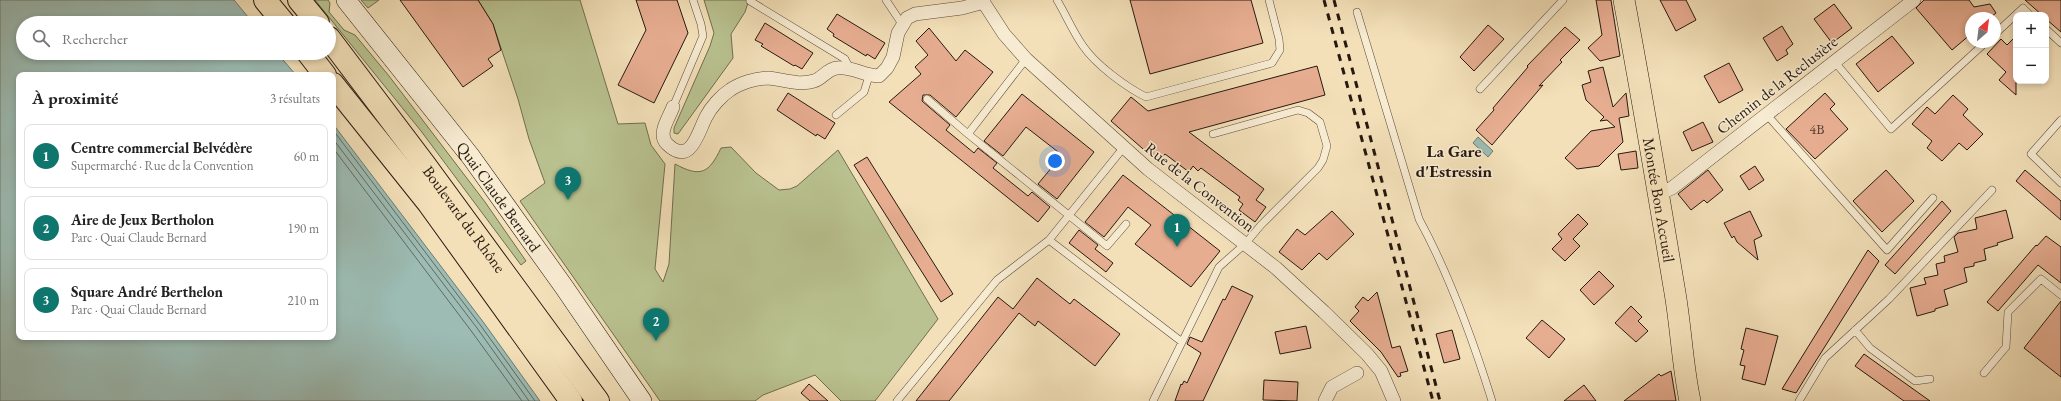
<!DOCTYPE html>
<html lang="fr">
<head>
<meta charset="utf-8">
<style>
	:root { --surface:#fff; --page:#f2f2f2; --text:#222; --muted:#767676; --line:#e0e0e0; --accent:#0f766e }
	body { margin:0; font-family:"EB Garamond",serif; background:var(--page); color:var(--text) }
	.controls { position:absolute; right:12px; top:12px; display:grid; overflow:hidden; border-radius:8px; box-shadow:0 2px 6px #0003 }
	.controls button { width:36px; height:36px; display:grid; place-items:center; padding:0; border:0; border-bottom:1px solid var(--line); background:var(--surface); color:var(--text); font:20px sans-serif }
	.compass { position:absolute; left:1965px; top:12px; width:36px; height:36px; border-radius:50%; background:var(--surface); box-shadow:0 2px 6px #0003; rotate:28deg }
	.you { position:absolute; left:1055px; top:161px; width:14px; height:14px; margin:-10px; border:3px solid #fff; border-radius:50%; background:#1a73e8; box-shadow:0 0 0 6px #1a73e833 }
	.badge { display:grid; place-items:center; width:26px; height:26px; border-radius:50%; background:var(--accent); color:#fff; font-size:13px; font-weight:700 }
	.pin { position:absolute; translate:-50% -33px; filter:drop-shadow(0 1px 2px #0008) }
	.pin::after { content:''; position:absolute; top:21px; width:14px; height:12px; background:inherit; clip-path:polygon(0 0,100% 0,50% 100%) }
	.list { margin:0; padding:0; list-style:none }
	h2 { display:flex; justify-content:space-between; align-items:center; height:52px; margin:0; padding:0 16px; font-size:17px }
	h2 small { font-size:13px; font-weight:400; color:var(--muted) }
	.list li { display:grid; grid-template-columns:26px 1fr auto; gap:12px; align-items:center; box-sizing:border-box; height:64px; margin:0 8px 8px; padding:0 8px; border:1px solid var(--line); border-radius:8px }
	.list b { display:block; font-size:15px; white-space:nowrap }
	.list p { margin:0; font-size:13px; white-space:nowrap; color:var(--muted) }
	.list em { font-size:13px; font-style:normal; color:var(--muted) }
	.icon { flex:none; width:22px; height:22px; fill:none; stroke:currentColor; stroke-width:2; stroke-linecap:round; stroke-linejoin:round }
	.map { position:relative; flex:none; width:2061px; height:401px; overflow:hidden }
	.search { position:absolute; background:var(--surface); box-shadow:0 2px 6px #0003; left:16px; top:16px; width:320px; height:44px; display:flex; align-items:center; gap:10px; box-sizing:border-box; padding:0 14px; border-radius:22px; color:var(--muted); font-size:15px }
	.panel { position:absolute; background:var(--surface); box-shadow:0 2px 6px #0003; left:16px; top:72px; width:320px; height:268px; border-radius:8px }
	.map>svg:first-child { display:block }
	.green { fill:#b9c290; stroke:#706e50 }
	.water { fill:#9cbcb4; stroke:#6d7b72 }
	.lines { fill:none; stroke-linecap:round; stroke-linejoin:round }
	.shore { stroke:#626a62; stroke-width:1 }
	.building { fill:#e7ad91; stroke:#27190f }
	.lane-casing { stroke:#5a4b3a; stroke-width:8 }
	.street-casing { stroke:#5a4b3a; stroke-width:14 }
	.secondary-casing { stroke:#27190f; stroke-width:20 }
	.primary-casing { stroke:#27190f; stroke-width:22 }
	.highway-casing { stroke:#27190f; stroke-width:24 }
	.lane { stroke:#f7ebd2; stroke-width:7 }
	.street { stroke:#f7ebd2; stroke-width:13 }
	.secondary { stroke:#f7ebd2; stroke-width:19 }
	.primary { stroke:#f3e0b9; stroke-width:21 }
	.highway { stroke:#f3e0b9; stroke-width:22 }
	.rail { stroke:#27190f; stroke-width:3; stroke-dasharray:7 7; stroke-linecap:butt }
	.labels { text-anchor:middle; dominant-baseline:central; stroke-width:3; stroke-linejoin:round; paint-order:stroke }
	.number-label { font-size:14px; fill:#573e30 }
	.street-label { font-size:16px; fill:#27190f; stroke:#f7ebd2 }
	.neighbourhood-label { font-size:17px; font-weight:bold; fill:#27190f; stroke:#f7ebd2 }
</style>
</head>
<body>
<div class="map">
<svg width="2061" height="401" viewBox="0 0 2061 401">
	<rect width="100%" height="100%" fill="#f3e0b9"/>
	<filter id="stains"><feTurbulence type="fractalNoise" baseFrequency=".005" numOctaves="4"/><feColorMatrix values="0 0 0 0 .2 0 0 0 0 .09 0 0 0 0 .02 0 0 0 .5 -.17"/></filter>
	<radialGradient id="worn" r=".72"><stop offset=".6" stop-color="#630" stop-opacity="0"/><stop offset="1" stop-color="#630" stop-opacity=".3"/></radialGradient>
	<path class="green" d="M315,0H328L330,3L329,12L344,30L355,35L389,76L485,202L526,261L521,265L421,131Z
		M361,0H379L368,8Z
		M478,0H580L618,124L645,123L651,145L665,164L655,269L663,282L669,264L675,164C701,178 709,173 721,148L731,147L756,173L779,190L790,189L797,186L838,150L938,319L875,401H841L815,375L763,395L755,401H660L520,201L545,183L529,139L518,99L493,24Z
		M704,0H749L745,12L731,34L733,58L678,134L674,133V128L710,46L714,33Z"/>
	<path class="water" d="M0,0H234L253,23H23V53H277L296,75H19V337H333V124L484,323L540,401H0Z
		M1478,137L1493,151L1488,157L1473,143Z"/>
	<g class="lines">
		<path class="shore" d="M333,130L481,326L535,401
			M333,139L477,328L529,401
			M333,148L472,332L522,401"/>
	</g>
	<path class="building" d="M400,0H478L493,24L501,50L488,59L493,66L463,87Z
		M636,0H677L688,33L654,103L618,85L646,30Z
		M1130,0H1251L1263,43L1150,74Z
		M1596,0H1611L1620,56L1600,61L1588,48L1602,35Z
		M1660,0H1686L1696,20L1676,31Z
		M1924,0H1969L1974,7L1990,4L1996,13L1990,18H1971V34L1952,50L1916,8Z
		M2025,0H2061V32L2046,19V15H2042Z
		M1834,4L1852,28L1832,43L1814,19Z
		M837,14L885,43L875,59L867,54L866,56L833,36L834,34L827,29Z
		M765,23L813,53L802,69L795,65L794,66L761,46L763,44L755,40Z
		M1488,25L1504,39L1474,71L1460,57Z
		M1782,26L1793,44L1786,50L1788,54L1777,61L1763,38Z
		M1565,27L1580,40L1560,60L1562,62L1539,86L1543,85L1492,145L1476,130L1494,110L1493,108L1528,67L1527,66Z
		M929,28L956,61L965,50L993,72L956,117L930,95H923L922,101L950,125L946,130L974,153L978,148L997,163L993,168L1028,196L1032,192L1050,207L1038,222L889,102L921,74L915,67L928,55L916,41Z
		M1892,36L1914,63L1878,92L1856,64Z
		M2016,36V95L1999,80L2006,72L1987,54L2001,39L2007,45Z
		M1729,63L1743,90L1719,103L1704,76Z
		M1317,66L1325,95L1189,132L1264,189L1256,200L1266,207L1255,222L1239,210L1243,204L1238,200L1240,197L1201,168L1198,171L1193,166L1189,172L1165,154L1158,162L1111,121L1131,97L1148,111Z
		M1603,67L1613,107L1626,93L1629,116L1619,118L1623,142L1599,166L1577,169L1565,158L1591,131L1615,127L1607,120L1600,121L1604,117L1586,100L1582,85L1591,82L1588,71Z
		M788,93L835,123L825,139L817,134L816,136L777,110Z
		M1825,93L1835,104L1830,109L1848,129L1815,159L1786,129Z
		M1022,94L1094,152L1057,199L1038,184L1062,155L1026,127L1003,156L984,141Z
		M1953,95L1968,109L1963,115L1983,134L1967,150L1959,143L1942,161L1927,148L1932,141L1912,124L1927,107L1935,114Z
		M1703,122L1713,142L1692,151L1683,132Z
		M1636,151L1638,168L1621,170L1618,154Z
		M867,157L953,294L941,302L854,165Z
		M1755,166L1764,180L1749,190L1740,176Z
		M1708,170L1723,190L1707,203L1704,200L1691,210L1678,194Z
		M1886,170L1914,201L1882,232L1853,201Z
		M2025,170L2061,201V220L2016,181Z
		M1123,175L1220,251L1191,287L1135,244L1151,225L1128,207L1104,237L1085,222Z
		M1942,201L1951,211L1895,274L1885,265Z
		M2006,210L2013,238L1997,243L1998,245L1984,249L1986,260L1974,263V266L1964,268L1967,282L1944,290L1948,305L1935,309V311L1917,316L1910,288L1926,284L1924,278L1938,275L1936,264L1945,262L1944,256L1958,252L1954,237L1958,233L1977,229L1975,218Z
		M1332,211L1354,234L1327,260L1319,253L1302,270L1279,252L1297,229L1305,235Z
		M1750,211L1762,236L1754,240L1758,260L1737,242L1734,236L1732,238L1724,223Z
		M1578,214L1588,224L1573,239L1580,246L1565,261L1552,249L1562,239L1558,234Z
		M1079,230L1098,245L1095,249L1113,263L1106,272L1069,243Z
		M2046,236L2061,247V283L2038,265L1998,311L1987,302L2036,245L2037,246Z
		M1868,250L1879,261L1812,367L1796,393L1782,389Z
		M1599,271L1614,286L1594,305L1580,290Z
		M1037,278L1070,304L1074,299L1120,334L1095,366L1038,321L1035,326L1019,313L949,401H916L998,297L1013,309Z
		M1232,286L1253,296L1203,401H1175L1181,384L1182,385L1184,381L1187,383L1201,353L1187,344L1190,337L1202,342L1223,299L1225,300Z
		M1377,292L1392,348L1400,346L1408,371L1400,373L1401,376L1398,377L1381,352L1350,321L1359,311L1355,307L1363,297L1368,301Z
		M2061,301V377L2024,348Z
		M1631,306L1642,317L1638,321L1648,331L1636,342L1615,323Z
		M1542,320L1565,339L1549,358L1526,338Z
		M1306,326L1311,348L1280,354L1275,332Z
		M1746,328L1778,336L1765,385L1742,379L1745,366L1740,365L1744,350L1741,349Z
		M1452,330L1460,359L1444,363L1436,334Z
		M1864,354L1930,401H1904L1855,366Z
		M1671,371L1676,401H1624L1659,374L1661,376Z
		M1264,380L1298,382L1297,401L1263,400Z
		M809,384L828,401H810L801,393Z
		M1584,385L1596,401H1564Z"/>
	<g class="lines">
		<g class="lane-casing">
			<path id="lane" d="M886,0L902,24
				M1057,0C1066,15 1073,32 1083,46C1096,65 1126,87 1146,97L1272,63L1280,50L1279,39L1269,0
				M750,1L845,59L850,69
				M1357,12L1419,219C1450,276 1473,340 1492,401
				M2046,29L2061,43
				M1995,34L2023,8L2030,15
				M1026,59L968,134L1107,246L1126,224
				M1834,61L1891,129L1986,42
				M1480,89L1563,0
				M927,99L968,134
				M673,107L703,36L701,24L693,0
				M836,115L864,92L869,76
				M1767,115L1887,250L1933,198
				M2061,120L2031,154L2061,183
				M1049,240L1182,342
				M1855,330L1870,348L1915,381L1930,379
				M1984,373L2006,347L2008,312L2041,279L2061,295
				M897,401L997,280L1049,240L1124,147
				M1153,401L1219,267L1245,244L1261,225L1318,168L1323,160L1327,146L1320,122L1308,113L1298,110L1213,134
				M1799,401L1825,358L1889,299L1992,190"/>
		</g>
		<g class="street-casing">
			<path id="street" d="M982,0L1004,34L1026,59L1148,169L1276,268L1324,312L1367,354L1381,371L1394,401
				M673,107C669,118 657,134 667,144C691,167 698,132 706,117C711,107 721,96 730,90C740,83 756,78 768,78C782,79 799,86 814,81C822,79 827,69 837,68C851,66 865,76 879,76L887,68L893,57L898,33L907,18L915,14L962,8L984,2
				M1659,194L1672,188L1914,0
				M1325,401L1332,387L1357,373"/>
		</g>
		<g class="secondary-casing">
			<g id="secondary">
				<path id="s1" d="M346,0L471,157L564,287L642,401"/>
			</g>
		</g>
		<g class="primary-casing">
			<g id="primary">
				<path id="s2" d="M1624,0C1642,96 1658,191 1674,287C1681,325 1682,363 1690,401"/>
			</g>
		</g>
		<g class="highway-casing">
			<g id="highway">
				<path d="M265,0L284,23"/>
				<path d="M299,0L318,23"/>
				<path id="s3" d="M329,38L425,165L598,401"/>
				<path d="M308,53L325,75"/>
				<path d="M333,84L429,204L571,401"/>
			</g>
		</g>
		<use href="#lane" class="lane"/>
		<use href="#street" class="street"/>
		<use href="#secondary" class="secondary"/>
		<use href="#primary" class="primary"/>
		<use href="#highway" class="highway"/>
		<path class="rail" d="M1324,0L1433,401
			M1334,0L1440,401"/>
	</g>
	<g class="labels">
		<g class="number-label">
			<text x="1817" y="129">4B</text>
		</g>
		<g class="street-label">
			<text transform="translate(1777 85) rotate(-38)">Chemin de la Reclusière</text>
			<text transform="translate(1200 187) rotate(38)">Rue de la Convention</text>
			<text stroke="none"><textPath href="#s1" startOffset="249">Quai Claude Bernard</textPath></text>
			<text stroke="none"><textPath href="#s2" startOffset="203">Montée Bon Accueil</textPath></text>
			<text stroke="none"><textPath href="#s3" startOffset="226">Boulevard du Rhône</textPath></text>
		</g>
		<g class="neighbourhood-label">
			<text x="1454" y="151">La Gare<tspan x="1454" dy="20">d'Estressin</tspan></text>
		</g>
	</g>
	<rect width="100%" height="100%" filter="url(#stains)"/>
	<rect width="100%" height="100%" fill="url(#worn)"/>
</svg>
<div class="controls">
<button>+</button>
<button>−</button>
</div>
<svg class="compass" viewBox="-18 -18 36 36"><path d="M0-13l5 13h-10z" fill="#e53935"/><path d="M0 13l5-13h-10z" fill="#767676"/></svg>
<div class="you"></div>
<div class="pin badge" style="left:1177px;top:247px">1</div>
<div class="pin badge" style="left:656px;top:341px">2</div>
<div class="pin badge" style="left:568px;top:200px">3</div>
<div class="search"><svg class="icon" aria-label="search" viewBox="0 0 24 24"><circle cx="10" cy="10" r="6"/><path d="M15 15l6 6"/></svg>Rechercher</div>
<section class="panel">
<h2>À proximité<small>3 résultats</small></h2>
<ul class="list">
<li><span class="badge">1</span><div><b>Centre commercial Belvédère</b><p>Supermarché · Rue de la Convention</p></div><em>60 m</em></li>
<li><span class="badge">2</span><div><b>Aire de Jeux Bertholon</b><p>Parc · Quai Claude Bernard</p></div><em>190 m</em></li>
<li><span class="badge">3</span><div><b>Square André Berthelon</b><p>Parc · Quai Claude Bernard</p></div><em>210 m</em></li>
</ul>
</section>
</div>
</body>
</html>
